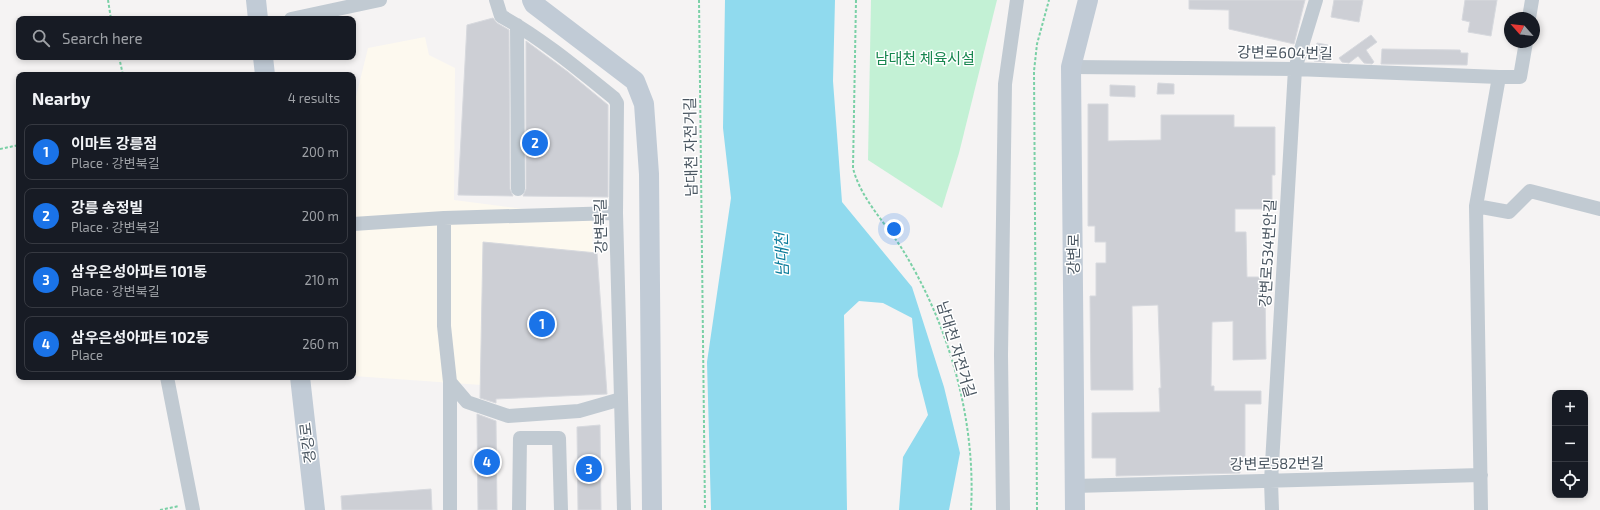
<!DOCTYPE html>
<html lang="en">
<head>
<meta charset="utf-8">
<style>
	:root { --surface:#171b24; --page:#242831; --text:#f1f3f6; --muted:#9ea1a6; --line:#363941; --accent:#1a73e8 }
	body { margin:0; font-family:"Exo 2","Noto Sans KR",sans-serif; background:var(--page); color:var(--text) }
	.controls { position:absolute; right:12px; bottom:12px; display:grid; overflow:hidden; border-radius:8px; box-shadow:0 2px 6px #0003 }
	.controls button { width:36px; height:36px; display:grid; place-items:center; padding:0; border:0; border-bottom:1px solid var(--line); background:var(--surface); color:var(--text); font:20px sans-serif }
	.compass { position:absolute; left:1504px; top:12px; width:36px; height:36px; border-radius:50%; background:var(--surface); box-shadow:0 2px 6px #0003; rotate:297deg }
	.you { position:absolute; left:894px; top:229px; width:14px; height:14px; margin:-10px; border:3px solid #fff; border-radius:50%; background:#1a73e8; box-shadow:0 0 0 6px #1a73e833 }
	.badge { display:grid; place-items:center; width:26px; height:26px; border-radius:50%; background:var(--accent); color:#fff; font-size:13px; font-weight:700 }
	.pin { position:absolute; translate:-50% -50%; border:2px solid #fff; box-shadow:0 1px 4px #0006 }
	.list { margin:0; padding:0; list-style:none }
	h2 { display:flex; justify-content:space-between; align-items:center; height:52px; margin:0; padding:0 16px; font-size:17px }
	h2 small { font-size:13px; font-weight:400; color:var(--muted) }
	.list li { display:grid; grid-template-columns:26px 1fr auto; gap:12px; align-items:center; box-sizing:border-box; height:56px; margin:0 8px 8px; padding:0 8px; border:1px solid var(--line); border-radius:8px }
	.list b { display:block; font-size:15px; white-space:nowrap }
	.list p { margin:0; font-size:13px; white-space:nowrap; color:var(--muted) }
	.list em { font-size:13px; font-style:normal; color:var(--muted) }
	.icon { flex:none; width:22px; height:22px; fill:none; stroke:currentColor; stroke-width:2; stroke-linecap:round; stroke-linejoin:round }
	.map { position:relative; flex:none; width:1600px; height:510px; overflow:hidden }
	.search { position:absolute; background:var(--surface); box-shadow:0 2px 6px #0003; left:16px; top:16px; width:340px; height:44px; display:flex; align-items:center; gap:10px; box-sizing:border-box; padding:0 14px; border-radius:8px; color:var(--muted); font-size:15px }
	.panel { position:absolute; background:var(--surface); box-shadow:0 2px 6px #0003; left:16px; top:72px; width:340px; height:308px; border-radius:8px }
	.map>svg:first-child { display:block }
	.commercial { fill:#fdf9ef }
	.green { fill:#c3f1d5 }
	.water { fill:#90daee }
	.building { fill:#cdcfd5; stroke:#d7d9de }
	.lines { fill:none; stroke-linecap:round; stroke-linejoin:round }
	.path { stroke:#7ad0a6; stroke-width:2; stroke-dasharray:3 2; stroke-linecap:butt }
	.street { stroke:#c1cad2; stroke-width:14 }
	.secondary { stroke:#c1cbd6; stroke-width:20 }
	.labels { text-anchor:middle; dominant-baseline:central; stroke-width:3; stroke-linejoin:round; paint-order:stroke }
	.street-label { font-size:15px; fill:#4a5661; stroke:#fff }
	.park-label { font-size:15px; fill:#17864f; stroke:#fff }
	.water-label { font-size:16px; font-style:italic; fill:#0c7c9b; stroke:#fff }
</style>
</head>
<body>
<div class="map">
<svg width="1600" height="510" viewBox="0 0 1600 510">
	<rect width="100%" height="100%" fill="#f5f3f3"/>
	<path class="commercial" d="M425,37L429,55L455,68L454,200L592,218L598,393L353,376V109L368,48Z"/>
	<path class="green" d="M871,0H997L959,153L942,208L868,160Z"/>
	<path class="water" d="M725,0H835L833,81L842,202L912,287L944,387L960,453L949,510H899L903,457L928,415L918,376L912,318L883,303L859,301L844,315L847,510H711L707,362L731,198L723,128Z"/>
	<path class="building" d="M1189,0H1305L1294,44L1229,29V10L1189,9Z
		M1334,0H1363L1359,22L1331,17Z
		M1465,0H1497L1491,36L1468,32L1470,22L1462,20Z
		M493,18L497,23L509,30L510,189L513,196L458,195L467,25Z
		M1371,35L1377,42L1366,50L1374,62L1372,64L1364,63L1358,56L1349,63L1342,62L1339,58Z
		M526,41L568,72L608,105V197L523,196L526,189Z
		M1317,43L1328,45L1325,62L1314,61Z
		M1382,49L1460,50L1461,53H1468L1467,65L1381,64Z
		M1158,83L1174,84V94H1157Z
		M1110,85L1135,86V97L1110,96Z
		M1088,104H1108V141L1161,140V115H1234V127H1275V175H1272V209H1235V232H1246L1247,277H1261V292H1265L1266,359L1233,360V321L1212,322L1211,386H1214V391H1261V404H1245V457H1239L1240,473L1116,476V458H1092V413L1160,412L1159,388H1161L1158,305L1132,306L1133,390H1091L1090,296H1096V263H1106V242H1095V226H1088Z
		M483,242L597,253L607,394L496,399V403L480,398Z
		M477,414L496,421L497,510H478Z
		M600,425L601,510H578L577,427Z
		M431,489L432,510H342L341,496Z"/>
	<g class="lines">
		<path class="path" d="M108,0L111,19
			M699,0L705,510
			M856,0L853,168C861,200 887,224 904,252C950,328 976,421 971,510
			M119,57L123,75
			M0,149L19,145
			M160,510L179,506
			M1037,510L1034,71L1037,44L1049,0"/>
		<path class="street" d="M496,0L501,16C541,38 578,69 614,98L617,103L616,213L624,510
			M1529,18L1532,0
			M291,19L380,0
			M517,25L518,189
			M1071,67L1295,69L1499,77
			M1476,206L1509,212L1530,191L1600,209
			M444,218V326L450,382L467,402L508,416L579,411L621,399
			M353,224L444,218L616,213
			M167,377L193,510
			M450,382V510
			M1074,486L1481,475
			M519,510L520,438H559L561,510
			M1003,510L1001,355L1005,84L1017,0
			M1272,510L1271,481L1295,69L1316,0
			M1481,510L1476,206L1499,77H1520L1526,42"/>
		<path class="secondary" d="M256,0L258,19
			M532,0L534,4L635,81L644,104L649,174L652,510
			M263,57L265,75
			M300,377L315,510
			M1075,510L1071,67L1088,0"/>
	</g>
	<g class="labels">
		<g class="street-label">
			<text transform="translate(1285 52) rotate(1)">강변로604번길</text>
			<text transform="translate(690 147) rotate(-91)">남대천 자전거길</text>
			<text transform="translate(600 226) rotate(-91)">강변북길</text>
			<text transform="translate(1267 253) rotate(-87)">강변로534번안길</text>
			<text transform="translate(1073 254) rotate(-90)">강변로</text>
			<text transform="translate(957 349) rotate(73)">남대천 자전거길</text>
			<text transform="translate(307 443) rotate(-97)">경강로</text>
			<text transform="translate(1277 463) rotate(-1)">강변로582번길</text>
		</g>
		<g class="park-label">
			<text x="925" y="58">남대천 체육시설</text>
		</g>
		<g class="water-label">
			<text transform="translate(781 255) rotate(-91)">남대천</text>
		</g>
	</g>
</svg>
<div class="controls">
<button>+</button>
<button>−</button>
<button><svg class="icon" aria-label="locate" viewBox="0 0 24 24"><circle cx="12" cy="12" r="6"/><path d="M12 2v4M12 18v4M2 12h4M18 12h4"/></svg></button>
</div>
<svg class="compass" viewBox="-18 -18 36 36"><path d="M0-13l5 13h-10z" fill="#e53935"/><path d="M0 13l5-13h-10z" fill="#9ea1a6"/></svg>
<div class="you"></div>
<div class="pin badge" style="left:542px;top:324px">1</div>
<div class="pin badge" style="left:535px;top:143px">2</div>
<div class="pin badge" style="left:589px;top:469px">3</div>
<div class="pin badge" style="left:487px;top:462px">4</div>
<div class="search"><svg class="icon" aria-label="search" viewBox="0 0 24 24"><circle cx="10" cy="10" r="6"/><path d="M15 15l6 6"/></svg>Search here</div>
<section class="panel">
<h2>Nearby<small>4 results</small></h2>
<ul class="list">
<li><span class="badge">1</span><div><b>이마트 강릉점</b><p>Place · 강변북길</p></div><em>200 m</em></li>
<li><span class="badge">2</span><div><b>강릉 송정빌</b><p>Place · 강변북길</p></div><em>200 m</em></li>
<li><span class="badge">3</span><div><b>삼우은성아파트 101동</b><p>Place · 강변북길</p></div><em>210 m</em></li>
<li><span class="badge">4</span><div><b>삼우은성아파트 102동</b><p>Place</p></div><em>260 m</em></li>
</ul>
</section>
</div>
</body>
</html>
